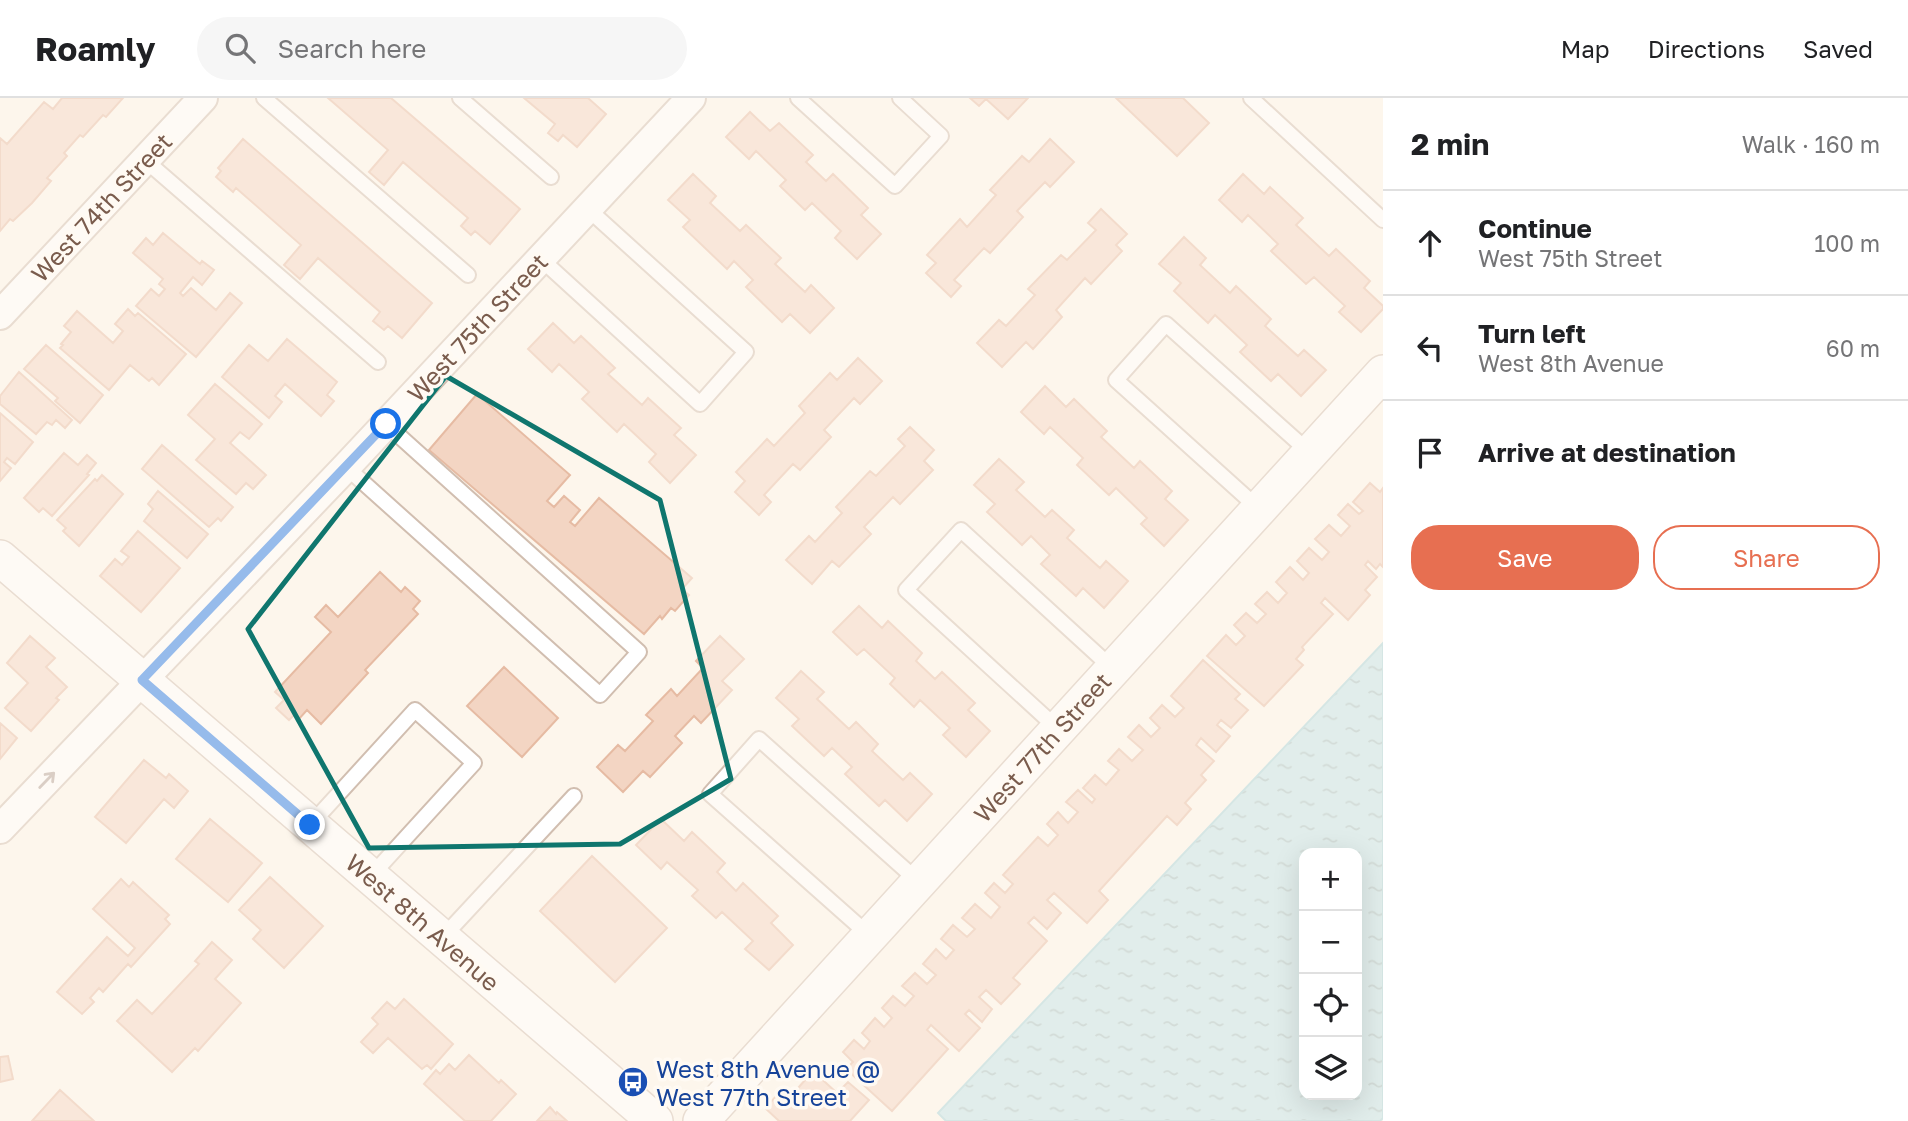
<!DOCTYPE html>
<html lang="en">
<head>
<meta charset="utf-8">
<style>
	:root { --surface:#fff; --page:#f6f6f6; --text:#202124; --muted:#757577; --line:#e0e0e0; --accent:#e76f51 }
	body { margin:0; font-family:"Golos Text",sans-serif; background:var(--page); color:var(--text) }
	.controls { position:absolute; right:21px; bottom:21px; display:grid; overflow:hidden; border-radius:14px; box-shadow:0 7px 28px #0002 }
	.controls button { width:63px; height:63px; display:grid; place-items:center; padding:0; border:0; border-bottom:2px solid var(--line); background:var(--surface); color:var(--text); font:35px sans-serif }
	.stop { position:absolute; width:21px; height:21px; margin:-16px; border:5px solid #1a73e8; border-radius:50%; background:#fff }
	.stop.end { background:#1a73e8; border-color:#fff; box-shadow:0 2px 7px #0008 }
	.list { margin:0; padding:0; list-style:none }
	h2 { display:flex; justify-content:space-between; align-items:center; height:91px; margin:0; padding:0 28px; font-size:30px }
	h2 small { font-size:23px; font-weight:400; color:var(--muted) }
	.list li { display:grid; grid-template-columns:46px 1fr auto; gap:21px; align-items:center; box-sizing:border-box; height:105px; padding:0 28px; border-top:2px solid var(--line) }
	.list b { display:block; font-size:26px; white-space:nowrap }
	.list p { margin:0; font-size:23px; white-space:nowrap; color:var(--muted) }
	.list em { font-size:23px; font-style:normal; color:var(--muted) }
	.actions { display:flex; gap:14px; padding:21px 28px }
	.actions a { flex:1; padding:16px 0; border:2px solid var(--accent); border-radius:28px; text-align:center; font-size:24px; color:var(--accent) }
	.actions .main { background:var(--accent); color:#fff }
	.icon { flex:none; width:38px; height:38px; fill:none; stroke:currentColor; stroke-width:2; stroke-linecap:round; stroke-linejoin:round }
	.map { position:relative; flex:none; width:1383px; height:1023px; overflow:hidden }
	header { display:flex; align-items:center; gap:42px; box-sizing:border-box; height:98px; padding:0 35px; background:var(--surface); border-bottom:2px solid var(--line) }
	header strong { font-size:33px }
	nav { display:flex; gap:38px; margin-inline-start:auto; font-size:24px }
	.search { width:490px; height:63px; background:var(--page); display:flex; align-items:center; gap:18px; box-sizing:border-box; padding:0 24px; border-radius:38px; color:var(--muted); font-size:26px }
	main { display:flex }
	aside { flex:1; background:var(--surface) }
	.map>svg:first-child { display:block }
	.water { fill:url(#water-ripples); stroke:#a5d3da; stroke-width:2; fill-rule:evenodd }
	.building { fill:#f3d5c3; stroke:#e6bba3; stroke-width:2 }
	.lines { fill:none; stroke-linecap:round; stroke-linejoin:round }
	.service-casing { stroke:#d1beb0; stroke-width:18 }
	.minor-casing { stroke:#d1beb0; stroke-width:32 }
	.tertiary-casing { stroke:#d1beb0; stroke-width:38 }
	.service { stroke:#fff; stroke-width:14 }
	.minor { stroke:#fff; stroke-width:28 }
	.tertiary { stroke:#fff; stroke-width:35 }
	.oneway { stroke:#af9d94 }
	.route { stroke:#1a73e8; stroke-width:9 }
	.marked { fill:none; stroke:#0f766e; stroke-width:5; stroke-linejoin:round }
	.labels { text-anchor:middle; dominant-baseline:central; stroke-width:7; stroke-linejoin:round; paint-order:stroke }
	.street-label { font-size:24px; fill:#7a5c4d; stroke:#fffaf3 }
	.transit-label { font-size:24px; fill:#164399; stroke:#fffaf3; text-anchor:start }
</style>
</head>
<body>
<header>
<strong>Roamly</strong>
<div class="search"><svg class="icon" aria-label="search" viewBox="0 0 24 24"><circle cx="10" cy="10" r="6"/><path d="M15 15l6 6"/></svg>Search here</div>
<nav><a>Map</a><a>Directions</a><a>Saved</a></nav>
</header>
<main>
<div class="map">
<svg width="1383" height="1023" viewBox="0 0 1383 1023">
	<defs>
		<pattern id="water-ripples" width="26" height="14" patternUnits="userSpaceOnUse" patternTransform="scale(1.75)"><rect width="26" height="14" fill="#bfe3e8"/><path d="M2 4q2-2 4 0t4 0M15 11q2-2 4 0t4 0" fill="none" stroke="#a0bbbe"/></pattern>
	</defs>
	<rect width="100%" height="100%" fill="#fdf6ec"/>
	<path class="water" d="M1383,545V1020L1380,1023H946L938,1015ZM1304,755H1357V997H1304Z"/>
	<path class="building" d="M62,0H123L106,19L103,17L83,39L80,37L64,55L67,58L47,80L51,83L32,105L13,123L10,121L0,133V40L7,46L44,4L53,11Z
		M328,0H391L520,111L490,146L475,133L471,137L461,128L468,120L403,64L384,87L369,74L388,52Z
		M524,0H588L606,16L577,49L563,37L558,43L548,35L555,26Z
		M970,0H1028L1008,21L986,1L979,8Z
		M1116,0H1183L1209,25L1177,58Z
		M750,14L770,33L779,25L813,57L806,64L826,83L833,76L868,110L861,117L881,136L857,161L835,140L841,133L812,105L805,112L780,88L786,82L756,53L749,61L726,39Z
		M243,41L432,205L402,240L388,228L384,232L373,223L380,214L318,160L300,181L284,167L301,147L236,90L233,94L216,79L221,73L218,70Z
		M1050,41L1074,64L1050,89L1045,84L1017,113L1023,119L990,155L984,150L954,182L961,188L951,199L926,175L936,165L927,157L960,121L967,129L996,97L990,92L1022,58L1029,64Z
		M693,76L716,98L710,105L740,133L746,127L781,160L775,166L805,194L811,187L834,210L810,235L790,216L782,224L746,189L753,182L734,163L727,171L683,129L690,122L668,102Z
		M1243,76L1264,96L1270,89L1303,120L1296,127L1329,158L1336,151L1370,183L1364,190L1383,208V211L1361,234L1339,214L1345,208L1314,179L1306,186L1271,153L1278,146L1248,117L1242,124L1219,102Z
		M1101,111L1127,136L1116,147L1122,153L1091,186L1085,180L1056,212L1062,219L1033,251L1026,244L1002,269L977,245L999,222L1006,228L1035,197L1028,191L1061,157L1067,162L1096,132L1088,125Z
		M163,135L200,166L202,163L214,172L202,187L193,179L180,195L183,198L191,190L216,212L230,195L242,205L196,259L136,208L151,191L159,198L165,191L159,186L163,181L133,155L146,140L153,147Z
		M1184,139L1206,160L1200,167L1230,195L1236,188L1271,221L1265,228L1298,258L1304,252L1326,272L1301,298L1278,276L1271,283L1240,254L1247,247L1215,217L1208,225L1174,193L1181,185L1159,166Z
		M128,211L135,218L138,215L186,256L159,287L152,280L149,283L130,267L109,292L60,250L63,247L61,246L71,234L64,228L77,213L113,245L123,233L115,226Z
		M553,225L574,245L581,238L615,270L608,276L642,307L648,300L681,330L674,337L696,357L670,385L649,364L656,356L624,326L617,334L582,301L589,294L559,266L552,274L528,251Z
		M287,241L337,284L327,297L334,303L321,318L285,286L275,298L282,304L269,320L222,279L249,247L268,263Z
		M46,247L103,297L80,325L55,303L58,300L24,271Z
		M858,260L882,283L860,306L854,300L824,332L831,339L800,372L793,366L764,397L771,404L759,417L735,394L745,383L736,374L767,341L774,348L805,315L799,308L830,275L837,282Z
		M19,274L72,322L65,330L56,322L52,327L47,324L36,336L0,306V298Z
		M215,286L262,326L249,341L240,334L230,345L266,377L253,391L246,385L236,396L196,362L215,341L188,317Z
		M1045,288L1066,309L1074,301L1107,333L1101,339L1134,370L1140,363L1172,393L1165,401L1188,422L1164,448L1141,426L1147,420L1116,390L1109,397L1077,367L1083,360L1050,329L1044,336L1021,314Z
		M477,296L570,377L547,403L554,409L564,398L580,412L570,424L575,428L599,400L692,480L682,491L689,497L675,513L671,510L662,521L660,518L644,536L429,352Z
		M0,315L33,344L15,366L7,360L4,364L11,370L0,383Z
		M910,329L934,352L924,363L933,372L900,406L893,399L864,429L871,436L839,469L832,463L812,486L786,462L809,438L815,444L842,415L836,409L870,373L876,378L905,348L898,341Z
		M162,347L233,409L221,423L218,420L209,429L142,371Z
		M64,355L78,367L87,357L96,365L87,376L89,377L52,418L43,410L39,414L24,400Z
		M999,361L1024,384L1016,392L1045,419L1052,412L1074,432L1067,440L1100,470L1106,463L1128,483L1104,510L1083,490L1076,498L1041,466L1050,457L1031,438L1022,447L987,414L995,406L974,387Z
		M102,377L123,396L79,448L63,433L66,430L57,422L95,381L97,383Z
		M1370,385L1380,394L1383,390V469L1380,466L1376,471L1368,463L1365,467L1377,479L1365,492L1370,497L1348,522L1325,500L1321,505L1333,516L1302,549L1304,552L1296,561L1303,567L1264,608L1207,558L1226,537L1236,547L1245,538L1234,527L1246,515L1257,525L1266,516L1255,506L1267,494L1278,505L1287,495L1276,484L1290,469L1303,482L1309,475L1297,463L1309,450L1322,462L1329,454L1315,441L1329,427L1341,438L1350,428L1338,417L1348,406L1359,416L1363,413L1353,404Z
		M158,393L208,436L187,460L144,423L153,411L148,406Z
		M138,433L180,470L141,514L100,478L115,461L122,467L129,459L121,453Z
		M380,474L401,494L405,489L420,503L413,511L418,516L365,572L368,575L321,626L307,612L299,621L294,617L289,622L276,610L284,602L275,594L331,534L315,519L326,507L338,519Z
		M859,508L882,530L888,523L922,555L916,563L935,581L942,574L975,605L968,612L990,633L966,659L943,637L950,630L920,602L914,609L890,586L895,580L864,551L857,557L833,534Z
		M30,538L55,560L46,569L67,589L56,600L59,602L31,633L5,610L28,585L7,565Z
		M720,538L744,561L722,583L732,592L701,625L694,618L675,638L682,645L650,679L643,673L623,694L597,669L618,647L625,653L653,623L646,617L671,591L677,598L703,570L696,563Z
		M1203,562L1240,596L1235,601L1248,612L1231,630L1221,622L1217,627L1230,638L1216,654L1201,640L1196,647L1214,663L1201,677L1206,682L1185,705L1191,711L1177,727L1167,718L1099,793L1108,802L1087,825L1054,795L1047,802L1061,815L1047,831L1034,819L1028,825L1047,843L1013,880L1020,886L1001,906L986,892L979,899L992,911L982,924L969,912L965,916L980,930L959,953L931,927L927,932L948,951L892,1013L846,971L853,964L843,954L854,942L864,951L870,943L862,935L875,920L884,929L892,920L882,910L893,898L905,908L914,898L902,888L915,875L927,886L936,877L923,866L936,851L946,861L954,852L941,841L953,827L967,839L975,831L962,820L975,806L991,820L1000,809L985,795L994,785L1005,795L1013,786L1003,777L1038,739L1048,748L1058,737L1047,726L1058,714L1068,725L1078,714L1066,704L1078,692L1092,705L1095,701L1083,690L1095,677L1106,687L1119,672L1108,663L1119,651L1132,663L1143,652L1128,639L1139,627L1151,639L1160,630L1150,620L1162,607L1175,619L1184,610L1171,598Z
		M504,569L558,620L522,659L467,608Z
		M801,573L824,594L817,601L849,631L856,624L878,646L872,653L903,682L910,675L932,696L907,723L885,702L879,708L845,676L852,669L832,650L824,658L792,628L799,621L776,600Z
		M0,625L17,640L0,661Z
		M144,662L166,680L169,676L188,693L174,710L164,701L126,745L95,719Z
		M210,721L262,765L228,804L176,761Z
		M661,721L684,743L692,734L725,765L717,774L736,793L743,785L778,818L771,825L793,847L769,872L745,851L753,843L722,814L716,820L692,798L698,792L667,764L661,771L636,747Z
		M592,758L667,830L615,884L540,813Z
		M270,779L323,828L284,870L253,841L261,832L239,812Z
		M121,781L129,789L133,784L169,817L165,821L170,826L131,869L128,866L103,894L99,890L90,900L94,904L82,916L57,894L107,839L128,858L135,850L93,811Z
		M212,844L232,862L215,881L241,905L198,953L195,950L172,974L117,923L137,902L152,916L199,866L195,863Z
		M404,901L453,946L431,971L427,967L422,971L388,940L373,955L361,944L378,926L372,920L387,904L395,911Z
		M469,957L499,985L501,982L516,996L491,1023H465L424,986L436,972L440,976L449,966L455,972Z
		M8,958L13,981L0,984V959Z
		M813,973L837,995L848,984L869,1002L850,1023H779L765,1010L783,991L791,998Z
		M60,992L94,1023H32Z
		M550,1009L556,1016L557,1014L567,1023H537Z"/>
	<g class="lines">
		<g class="service-casing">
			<path id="service" d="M264,0L468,177
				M460,0L551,79
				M798,0L895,88L941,38L900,0
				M1251,0L1383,122
				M145,62L378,264
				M541,161L700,306L746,254L588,111
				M346,369L600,597L639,554L386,326
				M1258,410L1116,282L1166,226L1309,354
				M1058,631L906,492L961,432L1112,570
				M311,726L415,612L474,665L370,779
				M870,838L710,696L759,641L919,784
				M443,839L574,698"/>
		</g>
		<g class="minor-casing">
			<path id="minor" d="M0,217L203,0
				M0,731L346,369L691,0"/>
		</g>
		<g class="tertiary-casing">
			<path id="tertiary" d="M0,460L655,1023
				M701,1023L1383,275"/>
		</g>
		<use href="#service" class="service"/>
		<use href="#minor" class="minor"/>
		<use href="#tertiary" class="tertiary"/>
	</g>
	<defs><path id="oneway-shaft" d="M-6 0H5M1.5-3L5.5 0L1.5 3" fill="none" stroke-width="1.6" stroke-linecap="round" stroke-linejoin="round" transform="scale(1.75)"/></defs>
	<use class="oneway" href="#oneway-shaft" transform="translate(47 682) rotate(-46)"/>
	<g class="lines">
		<path class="route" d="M310,727L142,582L386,326"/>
	</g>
	<path d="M0 0H1383V1023H0ZM446,278L660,402L731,681L620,746L369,750L248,531Z" fill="#fdf6ec" fill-opacity=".55" fill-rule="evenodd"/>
	<path class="marked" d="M446,278L660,402L731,681L620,746L369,750L248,531Z"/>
	<defs>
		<g id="bus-disc" transform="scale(1.575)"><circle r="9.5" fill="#1a4fb4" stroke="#fffaf3"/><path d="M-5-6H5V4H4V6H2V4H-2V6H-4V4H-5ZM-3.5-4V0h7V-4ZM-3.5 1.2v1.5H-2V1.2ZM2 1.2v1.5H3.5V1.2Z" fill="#fff"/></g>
	</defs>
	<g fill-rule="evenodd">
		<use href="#bus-disc" x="633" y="984"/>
	</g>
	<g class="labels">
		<g class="street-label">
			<text transform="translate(101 109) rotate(-47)">West 74th Street</text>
			<text transform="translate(477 229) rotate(-47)">West 75th Street</text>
			<text transform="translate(1042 649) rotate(-48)">West 77th Street</text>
			<text transform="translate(423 824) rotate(41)">West 8th Avenue</text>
		</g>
		<g class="transit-label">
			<text x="656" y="970">West 8th Avenue @<tspan x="656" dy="28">West 77th Street</tspan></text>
		</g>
	</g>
</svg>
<div class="controls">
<button>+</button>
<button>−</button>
<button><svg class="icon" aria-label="locate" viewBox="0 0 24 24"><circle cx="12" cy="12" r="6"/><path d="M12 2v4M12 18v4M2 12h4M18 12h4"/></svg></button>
<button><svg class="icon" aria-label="layers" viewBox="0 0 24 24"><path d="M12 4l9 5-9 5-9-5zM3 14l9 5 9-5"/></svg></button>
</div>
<div class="stop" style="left:386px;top:326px"></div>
<div class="stop end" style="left:310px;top:727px"></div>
</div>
<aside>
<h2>2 min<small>Walk · 160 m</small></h2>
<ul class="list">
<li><svg class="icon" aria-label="ahead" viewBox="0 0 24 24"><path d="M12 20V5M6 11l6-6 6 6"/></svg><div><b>Continue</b><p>West 75th Street</p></div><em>100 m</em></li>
<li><svg class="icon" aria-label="left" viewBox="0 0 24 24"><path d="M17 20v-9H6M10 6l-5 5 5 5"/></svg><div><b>Turn left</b><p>West 8th Avenue</p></div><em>60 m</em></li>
<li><svg class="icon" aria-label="arrive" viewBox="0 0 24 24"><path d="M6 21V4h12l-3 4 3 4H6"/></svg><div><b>Arrive at destination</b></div></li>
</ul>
<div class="actions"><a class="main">Save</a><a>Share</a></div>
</aside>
</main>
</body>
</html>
